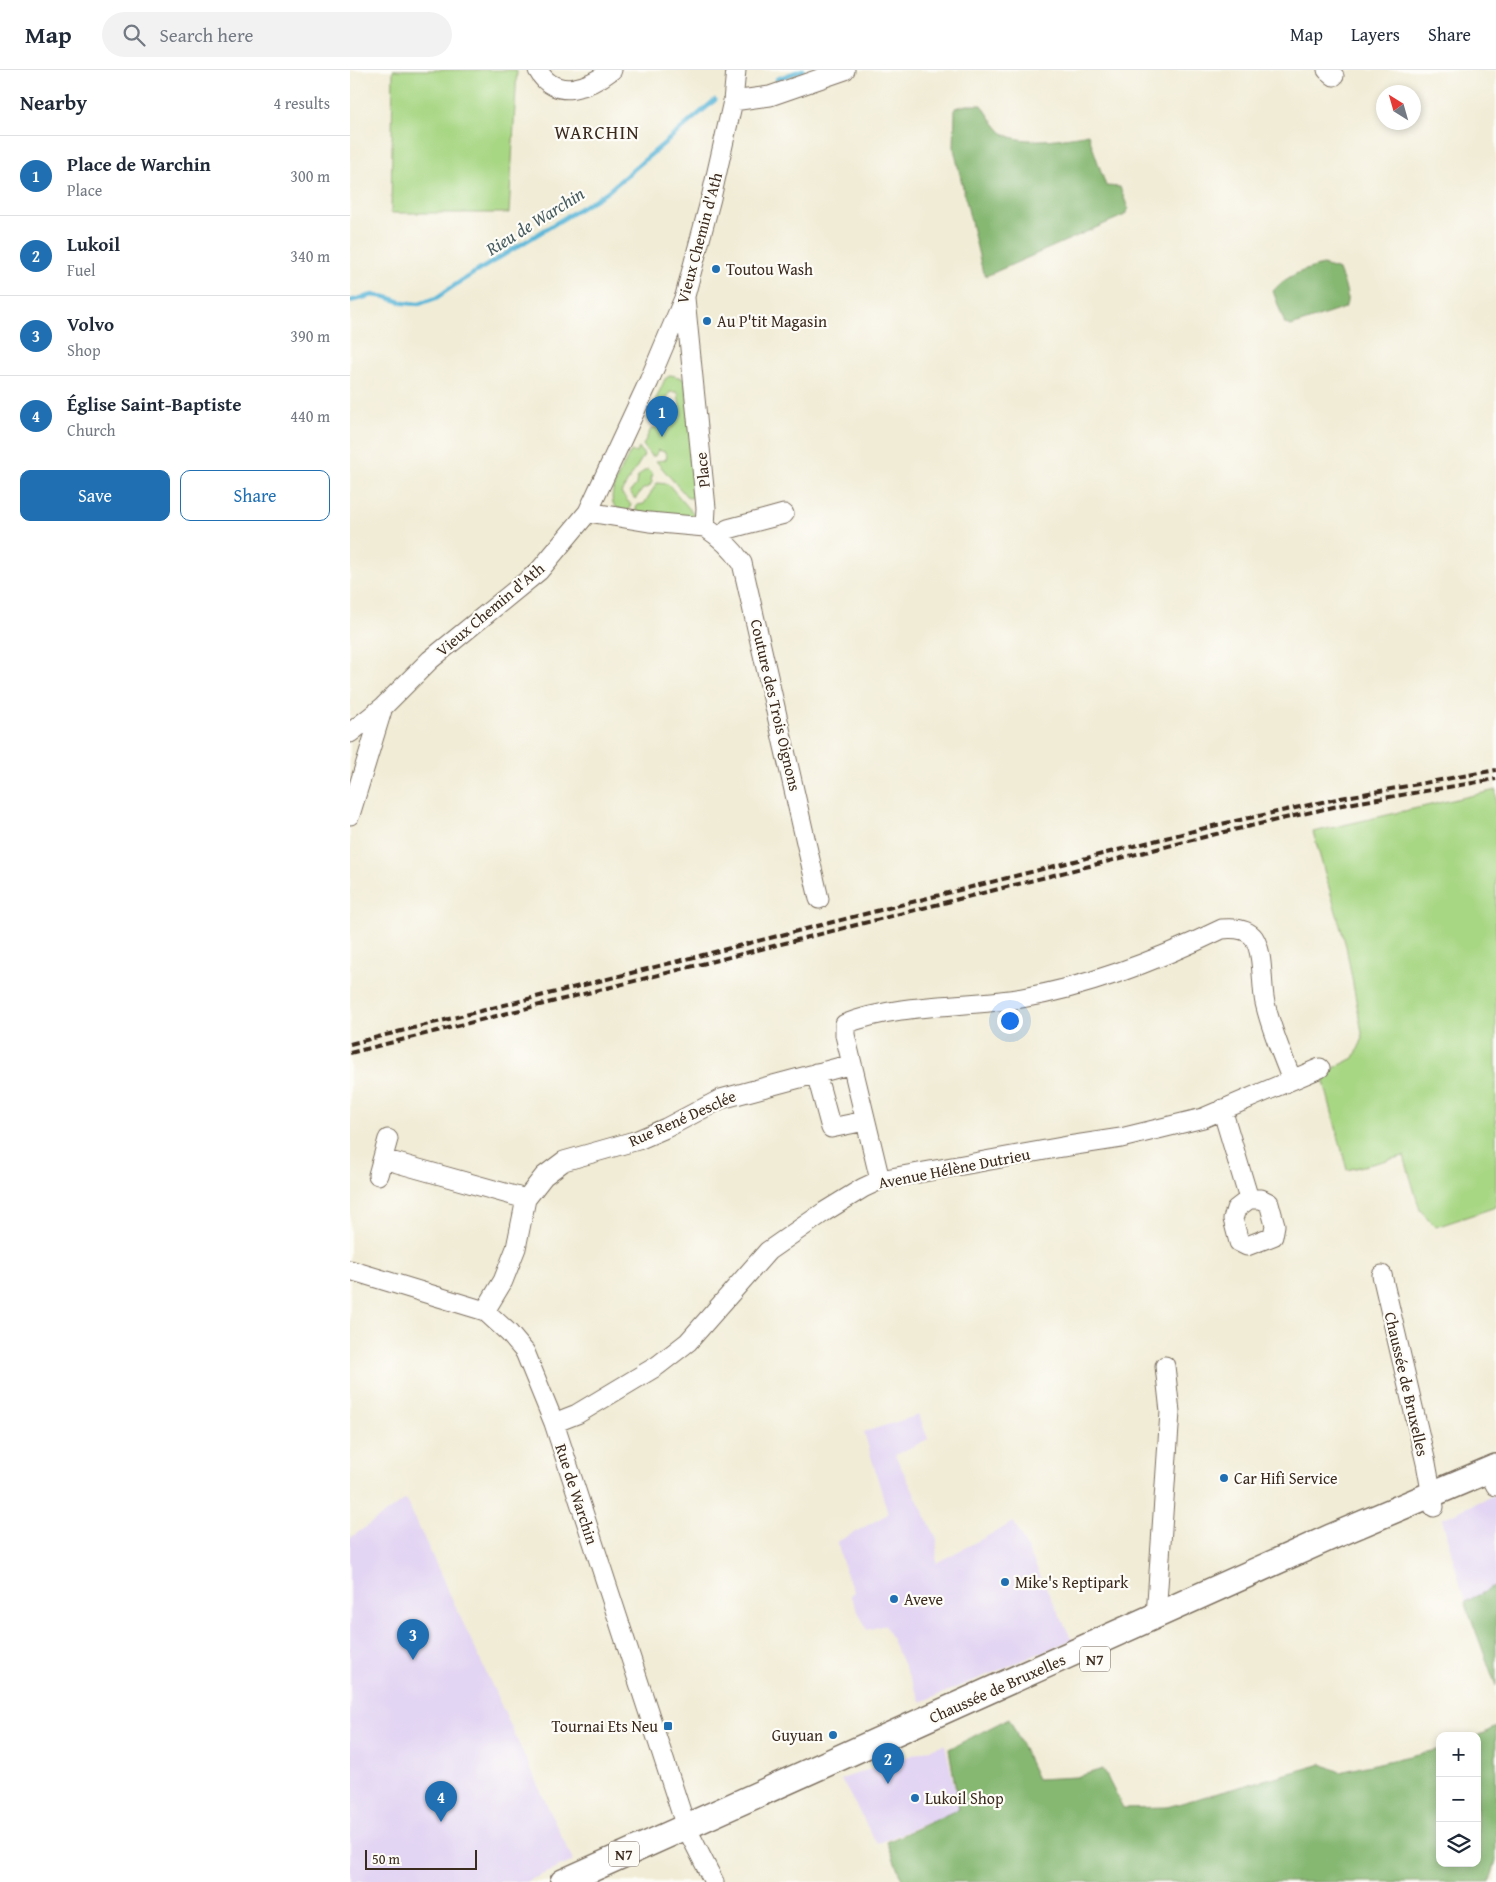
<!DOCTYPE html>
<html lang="en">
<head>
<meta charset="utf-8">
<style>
	:root { --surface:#fff; --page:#f2f2f3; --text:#1f2937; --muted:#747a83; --line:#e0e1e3; --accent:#1f6fb2 }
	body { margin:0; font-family:"Gentium Book Plus",serif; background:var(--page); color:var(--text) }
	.controls { position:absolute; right:15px; bottom:15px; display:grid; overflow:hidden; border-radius:10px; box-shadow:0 2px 8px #0003 }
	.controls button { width:45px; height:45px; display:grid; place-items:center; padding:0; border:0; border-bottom:1px solid var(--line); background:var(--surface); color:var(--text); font:25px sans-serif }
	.compass { position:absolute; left:1026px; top:15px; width:45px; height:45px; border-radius:50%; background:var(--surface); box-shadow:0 2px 8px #0003; rotate:323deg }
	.scale { position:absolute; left:15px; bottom:12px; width:112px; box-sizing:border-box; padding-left:5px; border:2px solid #3b2a1e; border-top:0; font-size:14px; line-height:18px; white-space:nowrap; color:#3b2a1e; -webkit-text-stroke:4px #fdfcf7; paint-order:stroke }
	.you { position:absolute; left:659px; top:950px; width:18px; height:18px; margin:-12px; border:4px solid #fff; border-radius:50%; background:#1a73e8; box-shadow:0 0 0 8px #1a73e833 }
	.badge { display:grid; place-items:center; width:32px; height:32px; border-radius:50%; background:var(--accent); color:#fff; font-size:16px; font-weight:700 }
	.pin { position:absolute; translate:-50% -41px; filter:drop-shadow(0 1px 2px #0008) }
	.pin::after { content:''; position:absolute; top:26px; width:18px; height:15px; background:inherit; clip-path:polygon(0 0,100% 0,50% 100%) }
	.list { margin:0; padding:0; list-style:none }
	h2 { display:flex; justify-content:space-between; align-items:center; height:65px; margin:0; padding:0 20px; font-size:21px }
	h2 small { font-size:16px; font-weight:400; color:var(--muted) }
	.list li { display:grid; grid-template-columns:32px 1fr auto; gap:15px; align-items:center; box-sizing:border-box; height:80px; padding:0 20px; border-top:1px solid var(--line) }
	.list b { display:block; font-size:19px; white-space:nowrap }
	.list p { margin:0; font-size:16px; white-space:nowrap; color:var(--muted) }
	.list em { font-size:16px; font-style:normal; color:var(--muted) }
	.actions { display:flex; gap:10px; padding:15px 20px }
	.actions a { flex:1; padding:11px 0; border:1px solid var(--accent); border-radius:10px; text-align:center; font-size:18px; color:var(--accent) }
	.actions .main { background:var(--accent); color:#fff }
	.icon { flex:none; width:28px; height:28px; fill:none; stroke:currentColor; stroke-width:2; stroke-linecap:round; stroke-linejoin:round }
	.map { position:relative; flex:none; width:1146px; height:1812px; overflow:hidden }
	header { display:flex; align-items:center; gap:30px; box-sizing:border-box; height:70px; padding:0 25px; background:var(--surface); border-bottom:1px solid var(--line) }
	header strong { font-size:24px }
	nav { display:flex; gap:28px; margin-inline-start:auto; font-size:18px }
	.search { width:350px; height:45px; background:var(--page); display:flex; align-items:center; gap:12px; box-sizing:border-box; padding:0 18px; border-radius:28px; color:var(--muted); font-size:19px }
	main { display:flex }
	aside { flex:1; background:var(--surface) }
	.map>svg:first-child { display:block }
	.built { fill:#e2d4f3 }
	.green { fill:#a8d784; stroke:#728051 }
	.forest { fill:#86b872; stroke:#607148 }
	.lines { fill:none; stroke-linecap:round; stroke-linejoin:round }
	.stream { stroke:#5bb7d9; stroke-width:4.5 }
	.minor-casing { stroke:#7b6e5e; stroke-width:21 }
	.major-casing { stroke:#7b6e5e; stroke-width:28 }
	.minor { stroke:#fff; stroke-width:19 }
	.major { stroke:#fff; stroke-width:25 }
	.rail { stroke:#3b2a1e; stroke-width:4; stroke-dasharray:8 4; stroke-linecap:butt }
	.poi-dot { fill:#1f6fb2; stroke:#fdfcf7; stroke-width:2 }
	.labels { text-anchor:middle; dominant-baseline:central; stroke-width:4.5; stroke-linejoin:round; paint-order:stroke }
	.shield { fill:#fdfcf7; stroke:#75695f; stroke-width:1 }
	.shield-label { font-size:15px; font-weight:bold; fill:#3b2a1e }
	.street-label { font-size:16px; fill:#3b2a1e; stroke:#fdfcf7 }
	.poi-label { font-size:16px; fill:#3b2a1e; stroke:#fdfcf7; text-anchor:start }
	.water-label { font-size:18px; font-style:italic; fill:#465b5f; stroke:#fdfcf7 }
	.quarter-label { font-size:19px; letter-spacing:1px; fill:#3b2a1e; stroke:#fdfcf7 }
</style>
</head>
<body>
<header>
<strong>Map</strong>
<div class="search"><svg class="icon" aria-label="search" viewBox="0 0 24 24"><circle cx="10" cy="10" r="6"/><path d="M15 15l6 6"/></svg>Search here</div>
<nav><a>Map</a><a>Layers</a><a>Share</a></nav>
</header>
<main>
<aside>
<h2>Nearby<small>4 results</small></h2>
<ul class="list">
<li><span class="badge">1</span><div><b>Place de Warchin</b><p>Place</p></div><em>300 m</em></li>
<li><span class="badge">2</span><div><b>Lukoil</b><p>Fuel</p></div><em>340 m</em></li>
<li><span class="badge">3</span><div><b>Volvo</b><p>Shop</p></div><em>390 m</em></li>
<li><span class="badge">4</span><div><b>Église Saint-Baptiste</b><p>Church</p></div><em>440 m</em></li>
</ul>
<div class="actions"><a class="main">Save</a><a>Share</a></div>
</aside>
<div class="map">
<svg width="1146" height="1812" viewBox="0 0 1146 1812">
	<rect width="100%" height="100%" fill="#fdfcf7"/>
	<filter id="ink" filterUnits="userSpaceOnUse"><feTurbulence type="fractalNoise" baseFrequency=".02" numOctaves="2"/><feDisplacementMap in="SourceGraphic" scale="10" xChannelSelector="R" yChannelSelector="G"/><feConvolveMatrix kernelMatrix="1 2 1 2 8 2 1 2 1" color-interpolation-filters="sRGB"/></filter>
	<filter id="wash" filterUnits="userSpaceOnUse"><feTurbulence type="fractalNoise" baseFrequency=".0096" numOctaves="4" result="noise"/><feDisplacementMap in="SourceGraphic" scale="20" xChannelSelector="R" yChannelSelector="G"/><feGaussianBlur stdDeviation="1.12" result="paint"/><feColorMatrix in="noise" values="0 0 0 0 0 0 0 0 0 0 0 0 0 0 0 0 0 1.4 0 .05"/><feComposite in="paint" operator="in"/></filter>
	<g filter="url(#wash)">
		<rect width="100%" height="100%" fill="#f1ecd6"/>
		<path class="built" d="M569,1345L578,1369L545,1385L587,1469L586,1493L664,1452L722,1570L571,1632L535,1555L517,1560L500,1525L504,1522L496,1504L487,1472L538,1444L514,1362Z
			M1146,1424V1516L1115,1532L1092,1449Z
			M56,1429L223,1791L175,1812H0V1468Z
			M595,1674L609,1739L527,1774L491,1709Z"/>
		<path class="green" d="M43,0H167L159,143H41Z
			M321,305L332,308L336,314L348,427L338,428L306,391L315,390L317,387L315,382L308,380L305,386H301L293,375L301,359L326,351L331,345L328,322H320L304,352L301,353L297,349L315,309Z
			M289,378L294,385L271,423L281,435L278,441C275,440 270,440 267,438C252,428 276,392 281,381L286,383Z
			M298,399L303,404L301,409L302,412L299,417L293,419L285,429L280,422L286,415C286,407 291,402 298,399Z
			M307,413L318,414L344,444L339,448L285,443L287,435L294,434Z
			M1146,720V1137L1086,1157L1070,1140L1054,1086L997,1100L972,1004L1004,988L1013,968L996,876L963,762Z"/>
		<path class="forest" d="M617,35H632C638,44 645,56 653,63C670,76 718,68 738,64L756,116L770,117L778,138L775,145L636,206L633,203L604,79L605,38Z
			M973,195L989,200C993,211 1001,226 995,238L941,256L935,254L923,221C937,205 953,200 973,195Z
			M1146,1516V1616L1115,1532Z
			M659,1648L687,1709L726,1707L753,1699L773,1738L817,1737L972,1694L990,1702L1090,1679V1793H1127V1666L1146,1657V1790L1140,1812H553L537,1772L609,1739L599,1679Z"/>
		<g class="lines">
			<path class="stream" d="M427,9L453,0
				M0,231L23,225L36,227L54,233L69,234L86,228L111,211L257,122L365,30"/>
		</g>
	</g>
	<g filter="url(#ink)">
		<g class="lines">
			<g class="minor-casing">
				<path id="minor" d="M188,0C205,32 240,17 262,0
					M977,0L984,6
					M383,31L420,26L495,0
					M238,442L299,452L355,457L356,438L335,228
					M355,457C370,467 382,478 392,493L469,829
					M378,459L434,444
					M0,663L33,637L80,590L189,501L238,442L299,311L335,226L361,128L383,31L386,0
					M0,745L33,637
					M466,1003L481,1058L515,1051
					M872,1039L899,1129L886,1139L883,1149L889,1172L897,1176L923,1166L925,1155L919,1133L911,1129H899
					M33,1089L176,1129
					M28,1105L38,1069
					M530,1110L495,965V954C552,932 613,938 672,928C742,916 808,890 872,859C883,858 897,858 904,868C914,884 911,915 915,933C921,959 932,985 942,1010
					M0,1200L135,1241L159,1263L175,1282L204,1353L336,1757L364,1812
					M1032,1205L1076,1393L1084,1437
					M135,1241L153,1211L166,1178L176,1129L194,1106L214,1091L288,1070L316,1058L371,1029L502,994
					M204,1353L227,1344L307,1296L338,1272L418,1181L474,1142L513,1118L530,1110L712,1077L771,1068L853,1048L970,998
					M1138,1401L1146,1416
					M806,1546L820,1342L815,1296"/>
			</g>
			<g class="major-casing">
				<path id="major" d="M213,1812L981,1467L1146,1397"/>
			</g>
			<use href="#minor" class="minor"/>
			<use href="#major" class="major"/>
			<path class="rail" d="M0,974L867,755L991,728L1146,700
				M0,983L870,763L992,735L1146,709"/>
		</g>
	</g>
	<g class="poi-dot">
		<circle cx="366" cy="199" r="5"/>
		<circle cx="357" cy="251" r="5"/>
		<circle cx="874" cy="1408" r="5"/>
		<circle cx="655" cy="1512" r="5"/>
		<circle cx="544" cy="1529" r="5"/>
		<rect x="313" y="1651" width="10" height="10" rx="2.5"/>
		<circle cx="483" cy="1665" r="5"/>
		<circle cx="565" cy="1728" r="5"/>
	</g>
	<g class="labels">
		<g class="shield">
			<rect x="730" y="1576.5" width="30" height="25" rx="4"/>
			<rect x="259" y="1771.5" width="30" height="25" rx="4"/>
		</g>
		<g class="shield-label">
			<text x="745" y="1589">N7</text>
			<text x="274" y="1784">N7</text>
		</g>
		<g class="street-label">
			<text transform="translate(349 168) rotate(-75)">Vieux Chemin d'Ath</text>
			<text transform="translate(352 400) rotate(-96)">Place</text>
			<text transform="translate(140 539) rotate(-40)">Vieux Chemin d'Ath</text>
			<text transform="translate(426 635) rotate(77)">Couture des Trois Oignons</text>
			<text transform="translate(332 1048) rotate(-24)">Rue René Desclée</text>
			<text transform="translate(604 1098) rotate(-11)">Avenue Hélène Dutrieu</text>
			<text transform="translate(1057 1314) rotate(77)">Chaussée de Bruxelles</text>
			<text transform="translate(227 1424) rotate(72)">Rue de Warchin</text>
			<text transform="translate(647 1618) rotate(-24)">Chaussée de Bruxelles</text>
		</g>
		<g class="poi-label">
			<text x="376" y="199">Toutou Wash</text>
			<text x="367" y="251">Au P'tit Magasin</text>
			<text x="884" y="1408">Car Hifi Service</text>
			<text x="665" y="1512">Mike's Reptipark</text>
			<text x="554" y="1529">Aveve</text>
			<text x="308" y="1656" text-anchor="end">Tournai Ets Neu</text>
			<text x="473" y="1665" text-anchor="end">Guyuan</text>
			<text x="575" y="1728">Lukoil Shop</text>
		</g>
		<g class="water-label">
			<text transform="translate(185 151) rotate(-32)">Rieu de Warchin</text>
		</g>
		<g class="quarter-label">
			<text x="247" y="62">WARCHIN</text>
		</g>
	</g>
</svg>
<div class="controls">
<button>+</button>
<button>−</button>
<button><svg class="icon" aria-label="layers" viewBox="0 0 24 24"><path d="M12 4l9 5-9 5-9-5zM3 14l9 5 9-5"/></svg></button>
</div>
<svg class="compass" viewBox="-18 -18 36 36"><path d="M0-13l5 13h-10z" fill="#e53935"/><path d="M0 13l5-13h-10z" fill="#747a83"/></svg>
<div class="scale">50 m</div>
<div class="you"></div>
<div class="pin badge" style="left:312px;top:367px">1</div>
<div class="pin badge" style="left:538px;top:1714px">2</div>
<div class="pin badge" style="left:63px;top:1590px">3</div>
<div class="pin badge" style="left:91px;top:1752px">4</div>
</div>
</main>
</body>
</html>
